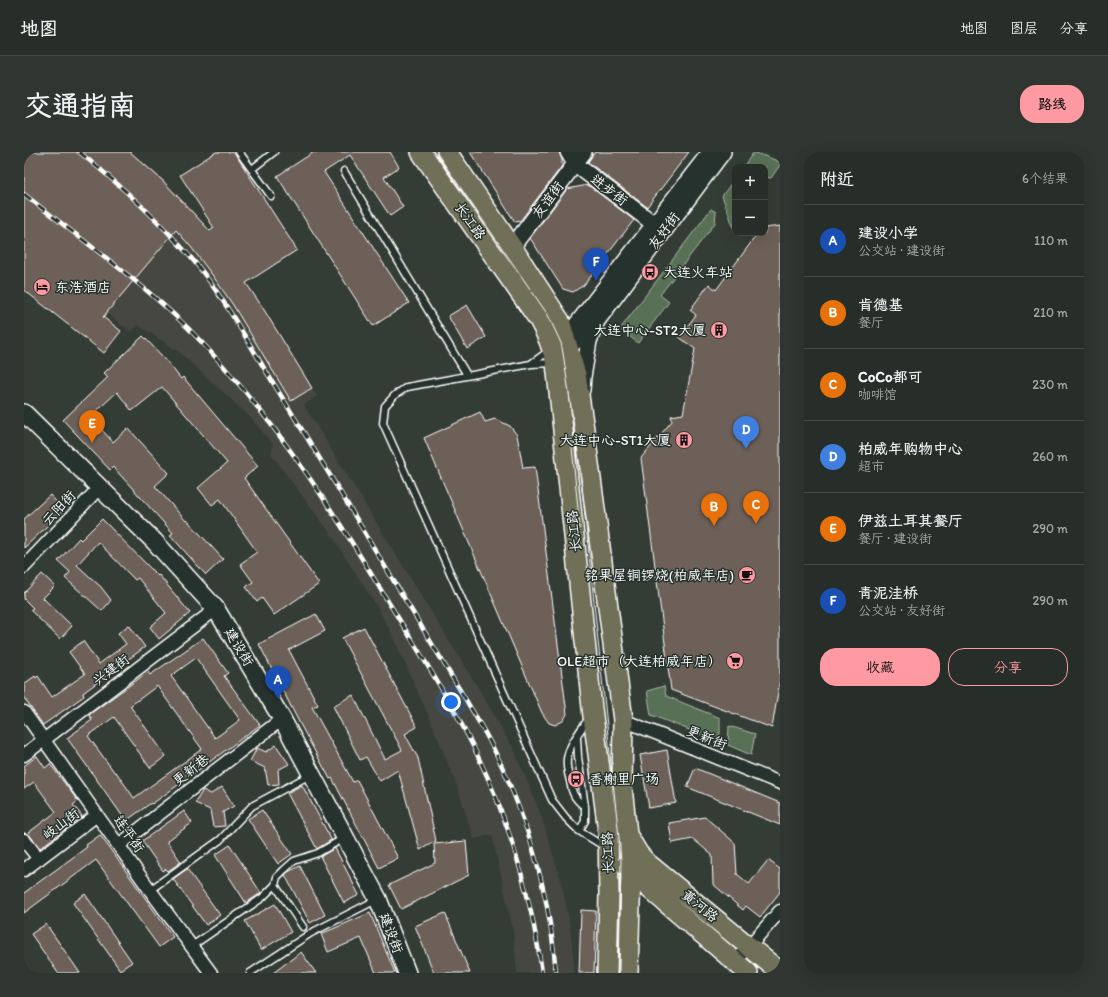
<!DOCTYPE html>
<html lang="zh">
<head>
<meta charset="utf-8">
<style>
	:root { --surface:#272d28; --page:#2f3530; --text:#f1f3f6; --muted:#a4a8a8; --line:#434945; --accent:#ff9aa2 }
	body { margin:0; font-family:Itim,"LXGW WenKai TC",sans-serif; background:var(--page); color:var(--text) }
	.controls { position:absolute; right:12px; top:12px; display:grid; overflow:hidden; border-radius:8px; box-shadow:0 4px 16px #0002 }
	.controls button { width:36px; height:36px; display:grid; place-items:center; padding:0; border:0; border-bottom:1px solid var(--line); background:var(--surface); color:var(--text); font:20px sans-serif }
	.you { position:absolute; left:427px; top:550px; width:14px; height:14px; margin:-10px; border:3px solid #fff; border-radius:50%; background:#1a73e8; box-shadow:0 0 0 6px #1a73e833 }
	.badge { display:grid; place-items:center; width:26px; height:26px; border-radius:50%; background:var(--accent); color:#fff; font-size:13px; font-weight:700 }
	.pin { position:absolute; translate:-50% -33px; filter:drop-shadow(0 1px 2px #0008) }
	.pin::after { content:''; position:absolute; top:21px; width:14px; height:12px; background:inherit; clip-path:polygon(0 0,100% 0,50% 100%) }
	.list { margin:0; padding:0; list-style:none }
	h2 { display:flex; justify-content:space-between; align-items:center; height:52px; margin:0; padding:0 16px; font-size:17px }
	h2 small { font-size:13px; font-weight:400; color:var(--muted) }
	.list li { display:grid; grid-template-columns:26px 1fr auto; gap:12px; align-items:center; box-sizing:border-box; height:72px; padding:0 16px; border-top:1px solid var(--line) }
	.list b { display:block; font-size:15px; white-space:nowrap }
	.list p { margin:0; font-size:13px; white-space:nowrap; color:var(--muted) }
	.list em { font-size:13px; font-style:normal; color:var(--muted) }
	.actions { display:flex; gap:8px; padding:12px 16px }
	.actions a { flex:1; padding:9px 0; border:1px solid var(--accent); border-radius:16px; text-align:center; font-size:14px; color:var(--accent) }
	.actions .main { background:var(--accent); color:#111 }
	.map { position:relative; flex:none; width:756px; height:821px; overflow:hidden; border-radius:16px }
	header { display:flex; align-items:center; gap:24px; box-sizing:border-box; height:56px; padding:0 20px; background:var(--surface); border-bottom:1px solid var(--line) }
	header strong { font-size:19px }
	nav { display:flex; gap:22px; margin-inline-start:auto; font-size:14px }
	.intro { display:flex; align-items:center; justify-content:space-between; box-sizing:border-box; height:96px; padding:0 24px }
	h1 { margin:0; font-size:28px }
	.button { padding:10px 18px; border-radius:16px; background:var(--accent); color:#111; font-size:14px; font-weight:700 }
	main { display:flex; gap:24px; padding:0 24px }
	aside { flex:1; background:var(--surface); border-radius:16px; box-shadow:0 4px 16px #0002 }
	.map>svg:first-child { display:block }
	.built { fill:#454740 }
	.green { fill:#597055; stroke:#acb8aa }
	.building { fill:#6d6159; stroke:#fff; fill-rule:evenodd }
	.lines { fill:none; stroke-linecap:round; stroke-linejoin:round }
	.service-casing { stroke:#fff; stroke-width:9 }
	.minor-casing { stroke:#fff; stroke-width:15 }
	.tertiary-casing { stroke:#fff; stroke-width:18 }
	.secondary-casing { stroke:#fff; stroke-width:20 }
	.primary-casing { stroke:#fff; stroke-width:22 }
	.service { stroke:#26332d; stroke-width:6 }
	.minor { stroke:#26332d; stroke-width:12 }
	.tertiary { stroke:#26332d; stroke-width:15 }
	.secondary { stroke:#26332d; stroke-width:17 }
	.primary { stroke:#706f59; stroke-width:19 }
	.tram { stroke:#fff; stroke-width:1 }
	.rail-casing { stroke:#fff; stroke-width:4.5 }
	.rail { stroke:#26332d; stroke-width:3; stroke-dasharray:9; stroke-linecap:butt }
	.labels { text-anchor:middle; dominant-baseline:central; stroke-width:3; stroke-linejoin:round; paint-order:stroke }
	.street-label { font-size:14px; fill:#fff; stroke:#26332d }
	.poi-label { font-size:14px; fill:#fff; stroke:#26332d; text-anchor:end }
</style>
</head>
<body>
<header>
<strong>地图</strong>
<nav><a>地图</a><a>图层</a><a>分享</a></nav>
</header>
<div class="intro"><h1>交通指南</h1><a class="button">路线</a></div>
<main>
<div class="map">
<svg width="756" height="821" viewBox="0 0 756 821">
	<rect width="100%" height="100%" fill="#343c36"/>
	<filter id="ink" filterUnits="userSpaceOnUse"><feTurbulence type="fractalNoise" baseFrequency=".025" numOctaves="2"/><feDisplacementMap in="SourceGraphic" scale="8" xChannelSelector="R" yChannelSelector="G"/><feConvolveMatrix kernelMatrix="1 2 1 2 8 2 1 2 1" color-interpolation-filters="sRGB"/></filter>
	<g filter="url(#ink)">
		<path class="built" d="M0,0H108L139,27L176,66L206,104L293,244L280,253L455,537L490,598L516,660L537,728L546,773L550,810L549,821H493L489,778L468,683L450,687L433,634L407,569L367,481L355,458L306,381L247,302L249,293L227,266L155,200L114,173L107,180L0,99Z"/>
		<path class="green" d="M730,0L756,10V13L747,26L741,25V15H719Z
			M711,26V43L709,46L711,54V79L698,44Z
			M687,57L692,60L691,71L636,143L645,150L614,191L596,177Z
			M640,534L642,544L696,566V590L627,563L623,539Z
			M705,574L731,582L727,603L704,593Z"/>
		<path class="building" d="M0,0H106L138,28L186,79L190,76L156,23L192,0H210L273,98L222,131L237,153L288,236L267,249L209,153L189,124L167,95L152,78L79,165L97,179L80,201L0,138Z
			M290,0H366L375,15L360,25L379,55L366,64L326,3L300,20L385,151L349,174L253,24Z
			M446,0H535L538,8V14L496,69L491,70Z
			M571,0H665L623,55L564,10Z
			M564,33L610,68L560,133L549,140L539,137L506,86L543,37Z
			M756,74V528L748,576L647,538L617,306L648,269L647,264L659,262L671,197L655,185L672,163L666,158L685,132L692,138L734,81H741V76Z
			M443,153L462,185L443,197L424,164Z
			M119,184L141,207L157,227L159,225L234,314L220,326L295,432L250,463L238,446L233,450L222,435L229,430L216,412L233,400L196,347L188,353L174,336L203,311L138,235L108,259L93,240L66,265L89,290L104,276L145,321L131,334L162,369L163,368L199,407L182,423L146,383L149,381L89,315L86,318L39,268L84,225L80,221Z
			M456,260L461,270L471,267L486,274L493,283L499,316L511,315L543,562L539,569L531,573L525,571L518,561L400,286Z
			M26,343L40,358L0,396V367Z
			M78,367L134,424L135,423L166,461L135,487L126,475L142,461L114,426L111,428L74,390L53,413L77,435L87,448L78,459L41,426L46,420L34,409L55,386L57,388Z
			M18,422L31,434L19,446L48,474L36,487L6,458L9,456L0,447V441Z
			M292,462L301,479L265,498L294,553L288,555L329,630L333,628L374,706L355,716L308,626L306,627L276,572L235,492Z
			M105,473L121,495L59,541L60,544L19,573L0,546V532L11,524L12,526L14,524L28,545L61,522L45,500L59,489L75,512L102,492L94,481Z
			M340,475L393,575L381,582L394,606L412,689L396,698L374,618L356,629L342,605L336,608L309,554L329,543L361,607L378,598L318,486Z
			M179,486L204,521L200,524L236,573L128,652L127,651L102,669L43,586L68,568L65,563L70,559L124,520L126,523ZM172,506L216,568L191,586L147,524ZM133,534L178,597L110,646L92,620L91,621L64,584L90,565L126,616L142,604L106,554Z
			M252,593L265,612L254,618L255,632L244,633L241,616L226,609L233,596L242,600Z
			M643,598L652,651L625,656L616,603Z
			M13,604L21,616L26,612L54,649L49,653L58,664L16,696L4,681L32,660L10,630L0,637V614Z
			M671,616L756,651V673L663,635Z
			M278,633L307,687V688L293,697L263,641Z
			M198,635L210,654L199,660L201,674L189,675L186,658L171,651L179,638L187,642Z
			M238,658L268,702L254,712L224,667Z
			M160,659L168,671L143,689L157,710L144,719L142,717L139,719L118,689Z
			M681,665L711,691L713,722L725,732L744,708L756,717V740L736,765L722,754L719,758L689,732L688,703L669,687L648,691L645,671Z
			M76,683L149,785L135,795L72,708L0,761V741L63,695L62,693Z
			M442,689L445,723L377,757L365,733L411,711L410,692Z
			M206,693L237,741L222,751L191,703Z
			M311,696L335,743L320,751L297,706V704Z
			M276,714L301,763L286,771L261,723L264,720Z
			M163,717L196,763L182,773L149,727Z
			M61,742L108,810L96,818L49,751Z
			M251,752L267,780L237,798L221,769Z
			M557,758L572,759L570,821H555Z
			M346,761L371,821H352L337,786L304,800L297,782Z
			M421,761L446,821H410L391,774Z
			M22,772L56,821H34L7,782Z
			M277,800L292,821H249Z"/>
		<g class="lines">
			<g class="service-casing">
				<path id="service" d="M215,0L247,44
					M228,17L250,0
					M320,19L443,223
					M508,211L525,199
					M529,211L507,212L383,235L371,243L361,254L359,271L528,648L542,666L555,679L581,695
					M553,586L554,605L561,655V669L555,679
					M561,655C551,647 548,642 546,629C544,622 542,614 543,607C545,592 557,578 565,566
					M251,733L279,775
					M126,738L196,688L228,654L286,623
					M168,794L238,746L251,733L253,725L260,718L270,709L294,701L320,686
					M226,821L287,781L352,748"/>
			</g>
			<g class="minor-casing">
				<path id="minor" d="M0,415L75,336
					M0,560L126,738L187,821
					M599,568L756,631
					M0,603L192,457
					M0,688L15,707
					M95,693L258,567
					M0,718L73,663
					M711,810L756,759"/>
			</g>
			<g class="tertiary-casing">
				<path id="tertiary" d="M544,0L551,12L630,72
					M488,95L560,0
					M536,191L541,187L686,0
					M538,202L573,169L699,0
					M558,238L559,225L565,189L572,172"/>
			</g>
			<g class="secondary-casing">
				<path id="secondary" d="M0,261L130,389L192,457L258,567L354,747L383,821"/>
			</g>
			<g class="primary-casing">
				<path id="primary" d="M397,0L515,168C523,182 528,195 532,211L568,556L584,679L585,742L583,821
					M423,0L488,95L536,169L552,223L564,304L599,568L598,635L607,719L604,821
					M605,686L614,701L622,710L756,820
					M602,713L620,732L724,821"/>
			</g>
			<use href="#service" class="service"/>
			<use href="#minor" class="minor"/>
			<use href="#tertiary" class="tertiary"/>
			<use href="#secondary" class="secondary"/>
			<use href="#primary" class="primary"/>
			<path class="tram" d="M412,0L524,163L537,191L539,201L555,308L581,555L596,695L597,709L595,821
				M547,285L556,377"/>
			<g class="rail-casing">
				<path id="rail" d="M55,0C98,34 139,72 174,114C199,146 219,181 240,216C274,271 308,326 341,381C367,425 393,467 419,510C443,550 469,590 486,633C511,693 527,757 532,821
					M0,42C55,86 114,127 164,176C242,255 303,348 360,443C386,485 413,527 437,571C471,633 494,699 509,769C512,786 516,803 518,821"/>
			</g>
			<use href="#rail" class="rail"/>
		</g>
	</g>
	<defs>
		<g id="bus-disc" transform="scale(0.9)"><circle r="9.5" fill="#ff9aa2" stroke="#26332d"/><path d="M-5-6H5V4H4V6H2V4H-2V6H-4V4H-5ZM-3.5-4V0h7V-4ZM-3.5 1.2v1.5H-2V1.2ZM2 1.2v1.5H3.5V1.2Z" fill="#111"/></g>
		<g id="hotel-disc" transform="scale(0.9)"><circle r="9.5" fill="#ff9aa2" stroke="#26332d"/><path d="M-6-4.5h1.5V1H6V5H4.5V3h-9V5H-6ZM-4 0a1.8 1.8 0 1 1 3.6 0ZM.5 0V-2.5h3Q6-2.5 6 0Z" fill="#111"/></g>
		<g id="building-disc" transform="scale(0.9)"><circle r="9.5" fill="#ff9aa2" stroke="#26332d"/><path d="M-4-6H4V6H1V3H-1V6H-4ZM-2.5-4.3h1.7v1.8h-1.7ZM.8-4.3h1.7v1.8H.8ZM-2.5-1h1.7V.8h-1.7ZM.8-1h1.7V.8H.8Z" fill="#111"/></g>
		<g id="cafe-disc" transform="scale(0.9)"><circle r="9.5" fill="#ff9aa2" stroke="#26332d"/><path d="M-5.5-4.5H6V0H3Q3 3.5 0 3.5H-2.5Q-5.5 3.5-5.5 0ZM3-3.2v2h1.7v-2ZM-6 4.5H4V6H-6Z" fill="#111"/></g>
		<g id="supermarket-disc" transform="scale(0.9)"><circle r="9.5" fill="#ff9aa2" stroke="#26332d"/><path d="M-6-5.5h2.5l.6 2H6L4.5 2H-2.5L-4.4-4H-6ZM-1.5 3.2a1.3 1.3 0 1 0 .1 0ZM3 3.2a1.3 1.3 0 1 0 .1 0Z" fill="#111"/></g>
	</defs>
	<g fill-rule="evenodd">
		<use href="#bus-disc" x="626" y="120"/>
		<use href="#hotel-disc" x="18" y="135"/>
		<use href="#building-disc" x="695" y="178"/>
		<use href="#building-disc" x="660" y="288"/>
		<use href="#cafe-disc" x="723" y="423"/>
		<use href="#supermarket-disc" x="711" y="509"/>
		<use href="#bus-disc" x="552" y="627"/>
	</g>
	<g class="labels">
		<g class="street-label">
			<text transform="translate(585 38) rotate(37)">进步街</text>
			<text transform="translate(524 48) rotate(-53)">友谊街</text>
			<text transform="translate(446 69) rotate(55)">长江路</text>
			<text transform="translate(640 79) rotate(-53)">友好街</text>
			<text transform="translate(35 356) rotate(-47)">云阳街</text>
			<text transform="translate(550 379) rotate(-96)">长江路</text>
			<text transform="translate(215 495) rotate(59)">建设街</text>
			<text transform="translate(87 518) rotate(-37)">兴建街</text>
			<text transform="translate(683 586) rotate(22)">更新街</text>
			<text transform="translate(167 618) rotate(-38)">更新巷</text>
			<text transform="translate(37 672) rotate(-37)">岐山街</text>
			<text transform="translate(105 682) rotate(55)">连平街</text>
			<text transform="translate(584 701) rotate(-92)">长江路</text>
			<text transform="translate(676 754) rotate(39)">黄河路</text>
			<text transform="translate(367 781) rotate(69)">建设街</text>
		</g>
		<g class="poi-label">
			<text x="639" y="120" text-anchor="start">大连火车站</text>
			<text x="31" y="135" text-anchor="start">东浩酒店</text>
			<text x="682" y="178">大连中心-ST2大厦</text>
			<text x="647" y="288">大连中心-ST1大厦</text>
			<text x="710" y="423">铭果屋铜锣烧(柏威年店)</text>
			<text x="698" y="509">OLE超市（大连柏威年店）</text>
			<text x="565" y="627" text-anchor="start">香榭里广场</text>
		</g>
	</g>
</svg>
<div class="controls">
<button>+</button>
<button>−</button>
</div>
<div class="you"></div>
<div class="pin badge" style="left:254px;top:547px;background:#1a4fb4">A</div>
<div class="pin badge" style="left:690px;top:374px;background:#e8710a">B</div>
<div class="pin badge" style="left:732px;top:372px;background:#e8710a">C</div>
<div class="pin badge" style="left:722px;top:297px;background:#3f7fe0">D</div>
<div class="pin badge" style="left:68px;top:291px;background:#e8710a">E</div>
<div class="pin badge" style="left:572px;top:129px;background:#1a4fb4">F</div>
</div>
<aside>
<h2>附近<small>6个结果</small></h2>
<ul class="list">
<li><span class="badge" style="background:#1a4fb4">A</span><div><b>建设小学</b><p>公交站 · 建设街</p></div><em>110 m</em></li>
<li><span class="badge" style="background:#e8710a">B</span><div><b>肯德基</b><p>餐厅</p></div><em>210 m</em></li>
<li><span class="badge" style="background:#e8710a">C</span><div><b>CoCo都可</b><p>咖啡馆</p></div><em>230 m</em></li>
<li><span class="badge" style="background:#3f7fe0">D</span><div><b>柏威年购物中心</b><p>超市</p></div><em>260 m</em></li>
<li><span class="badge" style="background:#e8710a">E</span><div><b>伊兹土耳其餐厅</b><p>餐厅 · 建设街</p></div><em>290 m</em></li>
<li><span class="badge" style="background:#1a4fb4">F</span><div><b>青泥洼桥</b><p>公交站 · 友好街</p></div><em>290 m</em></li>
</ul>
<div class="actions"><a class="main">收藏</a><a>分享</a></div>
</aside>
</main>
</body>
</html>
